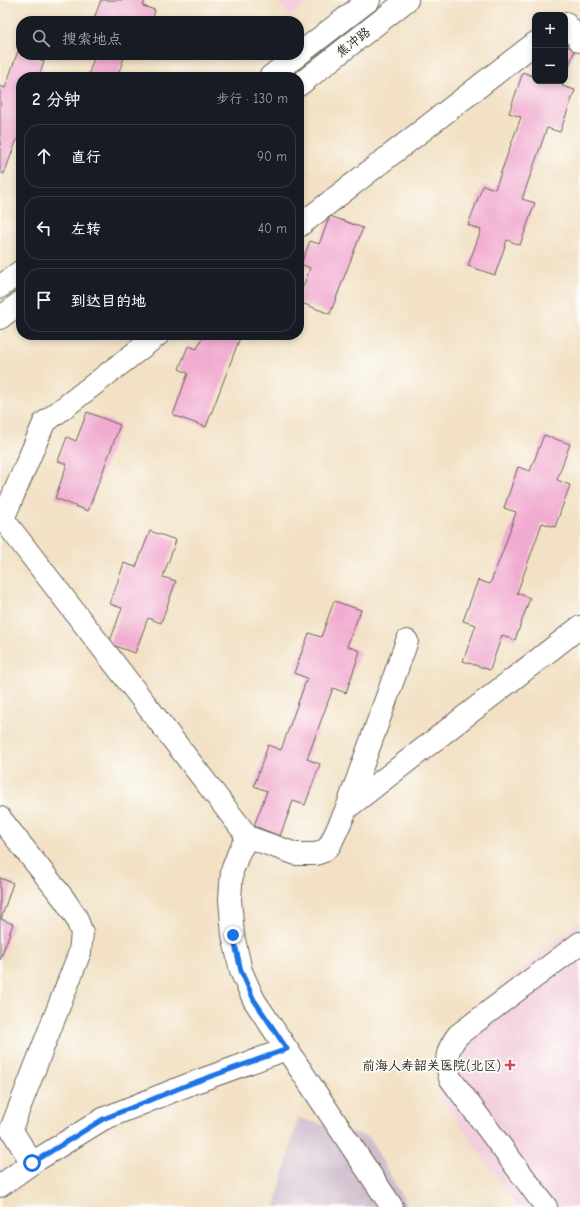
<!DOCTYPE html>
<html lang="zh">
<head>
<meta charset="utf-8">
<style>
	:root { --surface:#171b24; --page:#20242c; --text:#f1f3f6; --muted:#9ea1a6; --line:#363941 }
	body { margin:0; font-family:"Comic Neue","LXGW WenKai TC",sans-serif; background:var(--page); color:var(--text) }
	.controls { position:absolute; right:12px; top:12px; display:grid; overflow:hidden; border-radius:8px; box-shadow:0 2px 6px #0003 }
	.controls button { width:36px; height:36px; display:grid; place-items:center; padding:0; border:0; border-bottom:1px solid var(--line); background:var(--surface); color:var(--text); font:20px sans-serif }
	.stop { position:absolute; width:12px; height:12px; margin:-9px; border:3px solid #1a73e8; border-radius:50%; background:#fff }
	.stop.end { background:#1a73e8; border-color:#fff; box-shadow:0 1px 4px #0008 }
	.list { margin:0; padding:0; list-style:none }
	h2 { display:flex; justify-content:space-between; align-items:center; height:52px; margin:0; padding:0 16px; font-size:17px }
	h2 small { font-size:13px; font-weight:400; color:var(--muted) }
	.list li { display:grid; grid-template-columns:26px 1fr auto; gap:12px; align-items:center; box-sizing:border-box; height:64px; margin:0 8px 8px; padding:0 8px; border:1px solid var(--line); border-radius:16px }
	.list b { display:block; font-size:15px; white-space:nowrap }
	.list em { font-size:13px; font-style:normal; color:var(--muted) }
	.icon { flex:none; width:22px; height:22px; fill:none; stroke:currentColor; stroke-width:2; stroke-linecap:round; stroke-linejoin:round }
	.map { position:relative; flex:none; width:580px; height:1207px; overflow:hidden }
	.search { position:absolute; background:var(--surface); box-shadow:0 2px 6px #0003; left:16px; top:16px; width:288px; height:44px; display:flex; align-items:center; gap:10px; box-sizing:border-box; padding:0 14px; border-radius:16px; color:var(--muted); font-size:15px }
	.panel { position:absolute; background:var(--surface); box-shadow:0 2px 6px #0003; left:16px; top:72px; width:288px; height:268px; border-radius:16px }
	.map>svg:first-child { display:block }
	.built { fill:#f3cfdf }
	.industrial { fill:#cfbdce }
	.building { fill:#f1aad0 }
	.lines { fill:none; stroke-linecap:round; stroke-linejoin:round }
	.minor-casing { stroke:#676157; stroke-width:24 }
	.minor { stroke:#fff; stroke-width:22 }
	.route { stroke:#1a73e8; stroke-width:5 }
	.poi-dot { fill:#d1495b; stroke:#fdfcf7; stroke-width:1.5 }
	.labels { text-anchor:middle; dominant-baseline:central; stroke-width:3.5; stroke-linejoin:round; paint-order:stroke }
	.street-label { font-size:13px; fill:#1c1c1c; stroke:#fdfcf7 }
	.poi-label { font-size:13px; fill:#1c1c1c; stroke:#fdfcf7; text-anchor:end }
</style>
</head>
<body>
<div class="map">
<svg width="580" height="1207" viewBox="0 0 580 1207">
	<rect width="100%" height="100%" fill="#fdfcf7"/>
	<filter id="ink" filterUnits="userSpaceOnUse"><feTurbulence type="fractalNoise" baseFrequency=".025" numOctaves="2"/><feDisplacementMap in="SourceGraphic" scale="8" xChannelSelector="R" yChannelSelector="G"/><feConvolveMatrix kernelMatrix="1 2 1 2 8 2 1 2 1" color-interpolation-filters="sRGB"/></filter>
	<filter id="wash" filterUnits="userSpaceOnUse"><feTurbulence type="fractalNoise" baseFrequency=".012" numOctaves="4" result="noise"/><feDisplacementMap in="SourceGraphic" scale="16" xChannelSelector="R" yChannelSelector="G"/><feGaussianBlur stdDeviation="0.9" result="paint"/><feColorMatrix in="noise" values="0 0 0 0 0 0 0 0 0 0 0 0 0 0 0 0 0 1.4 0 .05"/><feComposite in="paint" operator="in"/></filter>
	<g filter="url(#wash)">
		<rect width="100%" height="100%" fill="#f2e1c5"/>
		<path class="built" d="M277,0H311L290,16Z
			M580,921V1207H517L439,1095L442,1035Z"/>
		<path class="industrial" d="M298,1118L369,1137L408,1207H275Z"/>
		<g id="blocks">
			<path class="building" d="M101,0H145L143,6L155,10L152,21H93Z
				M565,46L575,49L565,77Z
				M18,51L21,52V55H28L44,61L39,77H21V140L17,139L4,174L0,172V86L5,88Z
				M95,55H125L117,77H101L89,73Z
				M523,72L535,77V81H564L562,86L575,90L560,132L547,128L522,199L535,203L520,245L507,240L495,275L468,266L481,230L468,225L483,185L495,189L521,117L509,113Z
				M330,216L363,228L330,314L299,302V297L310,268L301,264L310,241L319,244Z
				M203,335H241L206,427L173,415L188,373L179,369L188,346L197,349Z
				M87,412L120,425L88,511L55,498L67,464L58,461L67,437L76,441Z
				M544,435L570,444L557,480L570,485L555,527L542,523L530,557L517,593L530,598L515,640L502,635L490,670L463,661L476,625L463,621L478,580L490,584L504,548L516,512L504,508L518,467L530,471Z
				M150,531L176,540L163,577L176,581L161,623L148,618L135,653L109,644L122,608L110,604L124,563L136,567Z
				M334,601L361,610L347,646L360,651L346,693L333,688L307,759L320,764L305,805L293,801L280,836L254,826L267,791L254,786L268,745L281,750L307,678L294,673L309,633L321,637Z
				M0,878L13,883L1,919L13,924L0,960Z"/>
		</g>
	</g>
	<g filter="url(#ink)">
		<use href="#blocks" fill-opacity="0" stroke="#676157" stroke-width="1"/>
		<g class="lines">
			<g class="minor-casing">
				<path id="minor" d="M565,23L580,41
					M299,54L369,0
					M270,77L298,55
					M299,85L407,0
					M299,226L535,43
					M0,287L21,271
					M0,318L21,302
					M158,335L44,423L3,519L248,837L296,854H316L324,851L330,845L347,808L407,641
					M347,808L580,627
					M0,818L64,899L76,917L82,933L80,952L11,1129L32,1163
					M248,837L239,852L232,871L230,899L233,935L241,971L254,1000L392,1207
					M0,1186L32,1163L103,1119L190,1084L287,1049
					M546,1207L450,1078C445,1059 446,1051 458,1035L580,943"/>
			</g>
			<use href="#minor" class="minor"/>
		</g>
	</g>
	<g class="lines" filter="url(#ink)">
		<path class="route" d="M32,1163L103,1119L190,1084L287,1049L254,1000L241,971L233,935"/>
	</g>
	<path class="poi-dot" d="M508 1059h4v4h4v4h-4v4h-4v-4h-4v-4h4z"/>
	<g class="labels">
		<g class="street-label">
			<text transform="translate(353 42) rotate(-38)">焦冲路</text>
		</g>
		<g class="poi-label">
			<text x="501" y="1065">前海人寿韶关医院(北区)</text>
		</g>
	</g>
</svg>
<div class="controls">
<button>+</button>
<button>−</button>
</div>
<div class="stop" style="left:32px;top:1163px"></div>
<div class="stop end" style="left:233px;top:935px"></div>
<div class="search"><svg class="icon" aria-label="search" viewBox="0 0 24 24"><circle cx="10" cy="10" r="6"/><path d="M15 15l6 6"/></svg>搜索地点</div>
<section class="panel">
<h2>2 分钟<small>步行 · 130 m</small></h2>
<ul class="list">
<li><svg class="icon" aria-label="ahead" viewBox="0 0 24 24"><path d="M12 20V5M6 11l6-6 6 6"/></svg><div><b>直行</b></div><em>90 m</em></li>
<li><svg class="icon" aria-label="left" viewBox="0 0 24 24"><path d="M17 20v-9H6M10 6l-5 5 5 5"/></svg><div><b>左转</b></div><em>40 m</em></li>
<li><svg class="icon" aria-label="arrive" viewBox="0 0 24 24"><path d="M6 21V4h12l-3 4 3 4H6"/></svg><div><b>到达目的地</b></div></li>
</ul>
</section>
</div>
</body>
</html>
